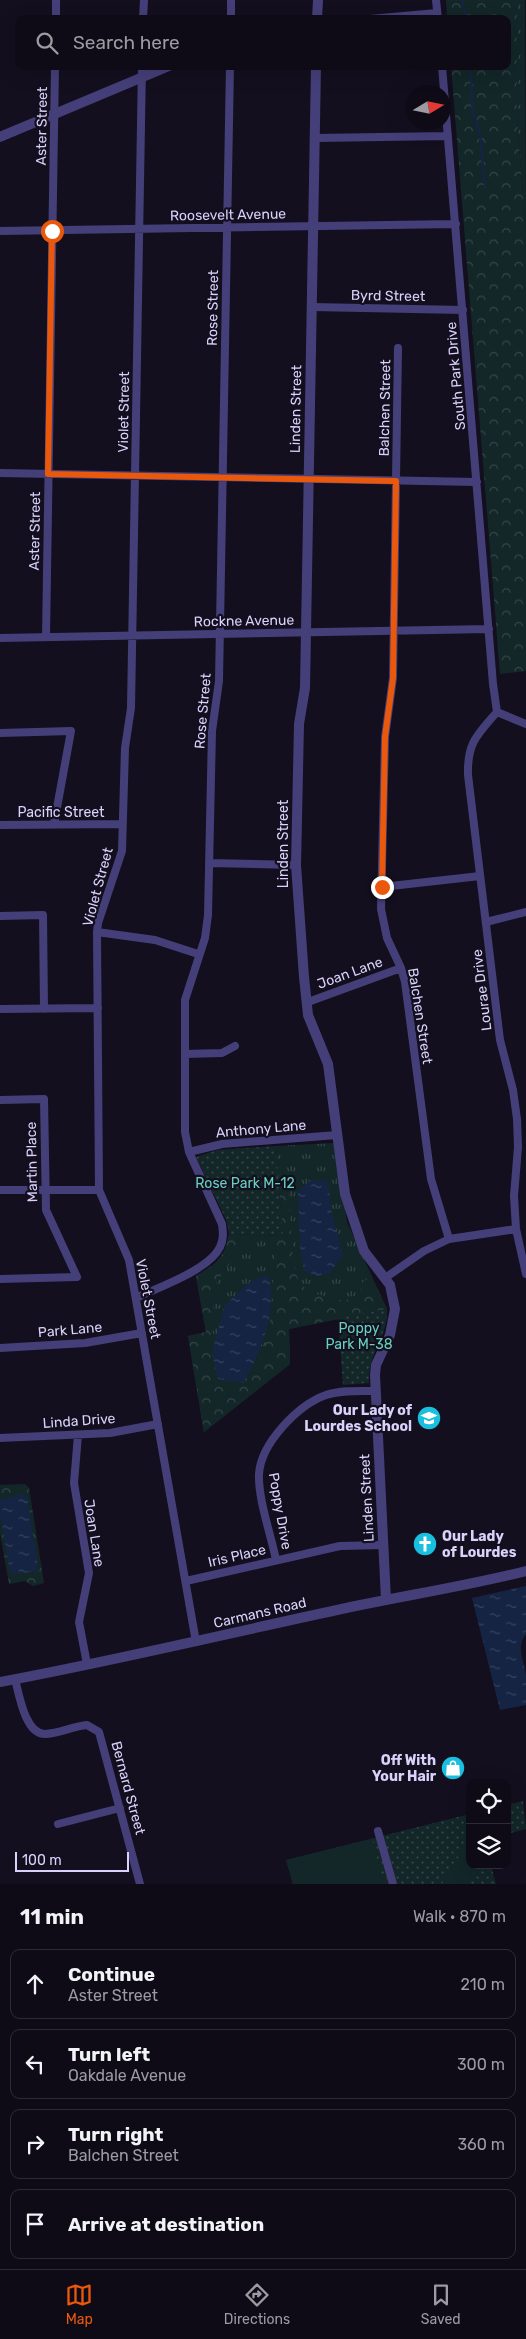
<!DOCTYPE html>
<html lang="en">
<head>
<meta charset="utf-8">
<style>
	:root { --surface:#0e0b17; --page:#1c1924; --text:#f1f3f6; --muted:#9b9ba1; --line:#2e2b36; --accent:#ea580c }
	body { margin:0; font-family:Rubik,sans-serif; background:var(--page); color:var(--text) }
	.controls { position:absolute; right:15px; bottom:15px; display:grid; overflow:hidden; border-radius:10px; box-shadow:0 5px 20px #0002 }
	.controls button { width:45px; height:45px; display:grid; place-items:center; padding:0; border:0; border-bottom:1px solid var(--line); background:var(--surface); color:var(--text); font:25px sans-serif }
	.compass { position:absolute; left:406px; top:85px; width:45px; height:45px; border-radius:50%; background:var(--surface); box-shadow:0 5px 20px #0002; rotate:80deg }
	.scale { position:absolute; left:15px; bottom:12px; width:114px; box-sizing:border-box; padding-left:5px; border:2px solid #d9d2fa; border-top:0; font-size:14px; line-height:18px; white-space:nowrap; color:#d9d2fa; -webkit-text-stroke:4px #130f1f; paint-order:stroke }
	.stop { position:absolute; width:15px; height:15px; margin:-11px; border:4px solid #ea580c; border-radius:50%; background:#fff }
	.stop.end { background:#ea580c; border-color:#fff; box-shadow:0 1px 5px #0008 }
	.list { margin:0; padding:0; list-style:none }
	h2 { display:flex; justify-content:space-between; align-items:center; height:65px; margin:0; padding:0 20px; font-size:21px }
	h2 small { font-size:16px; font-weight:400; color:var(--muted) }
	.list li { display:grid; grid-template-columns:32px 1fr auto; gap:15px; align-items:center; box-sizing:border-box; height:70px; margin:0 10px 10px; padding:0 10px; border:1px solid var(--line); border-radius:10px }
	.list b { display:block; font-size:19px; white-space:nowrap }
	.list p { margin:0; font-size:16px; white-space:nowrap; color:var(--muted) }
	.list em { font-size:16px; font-style:normal; color:var(--muted) }
	.icon { flex:none; width:28px; height:28px; fill:none; stroke:currentColor; stroke-width:2; stroke-linecap:round; stroke-linejoin:round }
	.map { position:relative; flex:none; width:526px; height:1884px; overflow:hidden }
	.search { position:absolute; background:var(--surface); box-shadow:0 5px 20px #0002; left:15px; right:15px; top:15px; height:55px; display:flex; align-items:center; gap:12px; box-sizing:border-box; padding:0 18px; border-radius:10px; color:var(--muted); font-size:19px }
	.sheet { height:385px; background:var(--surface) }
	nav { display:flex; justify-content:space-around; align-items:center; box-sizing:border-box; height:70px; border-top:1px solid var(--line); background:var(--surface); font-size:14px; color:var(--muted) }
	nav a { display:grid; justify-items:center; gap:2px }
	nav .on { color:var(--accent) }
	.map>svg:first-child { display:block }
	.grass { fill:url(#grass-tufts) }
	.forest { fill:url(#forest-crowns) }
	.park { fill:url(#park-dots) }
	.pitch { fill:#132728 }
	.water { fill:url(#water-ripples) }
	.lines { fill:none; stroke-linecap:round; stroke-linejoin:round }
	.stream { stroke:#152443; stroke-width:2.5 }
	.minor { stroke:#453f79; stroke-width:8 }
	.tertiary { stroke:#453f79; stroke-width:10 }
	.route { stroke:#ea580c; stroke-width:6 }
	.labels { text-anchor:middle; dominant-baseline:central; stroke-width:4.5; stroke-linejoin:round; paint-order:stroke }
	.street-label { font-size:14px; fill:#d9d2fa; stroke:#130f1f }
	.park-label { font-size:14px; fill:#67d1be; stroke:#130f1f }
	.poi-label { font-size:14px; font-weight:bold; fill:#d9d2fa; stroke:#130f1f; text-anchor:end }
</style>
</head>
<body>
<div class="map">
<svg width="526" height="1884" viewBox="0 0 526 1884">
	<defs>
		<pattern id="grass-tufts" width="24" height="20" patternUnits="userSpaceOnUse" patternTransform="scale(1.25)"><rect width="24" height="20" fill="#132728"/><path d="M3 7l-1-3M5 7V3M7 7l1-3M15 17l-1-3M17 17v-4M19 17l1-3" fill="none" stroke="#354548"/></pattern>
		<pattern id="forest-crowns" width="20" height="18" patternUnits="userSpaceOnUse" patternTransform="scale(1.25)"><rect width="20" height="18" fill="#132728"/><path d="M2 6a3 3 0 1 1 6 0M12 15a3 3 0 1 1 6 0" fill="none" stroke="#354548"/></pattern>
		<pattern id="park-dots" width="8" height="8" patternUnits="userSpaceOnUse" patternTransform="scale(1.25)"><rect width="8" height="8" fill="#132728"/><path d="M2 2h.1M6 6h.1" fill="none" stroke="#354548" stroke-width="1.8" stroke-linecap="round"/></pattern>
		<pattern id="water-ripples" width="26" height="14" patternUnits="userSpaceOnUse" patternTransform="scale(1.25)"><rect width="26" height="14" fill="#152443"/><path d="M2 4q2-2 4 0t4 0M15 11q2-2 4 0t4 0" fill="none" stroke="#36435f"/></pattern>
	</defs>
	<rect width="100%" height="100%" fill="#130f1f"/>
	<path class="grass" d="M517,0H525L526,234L517,117Z
		M335,1143L347,1222L387,1309L289,1329L290,1364L204,1432L188,1336L206,1332L196,1276C217,1263 224,1259 229,1234L283,1236L276,1146Z"/>
	<path class="forest" d="M446,0H517V117L526,234V671L500,674L451,66H507V19H447Z
		M278,1174L288,1183L293,1260L299,1284L313,1293L344,1301L358,1295L364,1280L372,1279L387,1309L289,1329L290,1364L204,1432L188,1336L206,1332L196,1276C217,1263 224,1259 229,1234L243,1235L239,1251L217,1281L214,1297L212,1353L218,1379L243,1383L254,1374L269,1333L277,1236H283Z
		M25,1484L29,1488L44,1583L33,1586L25,1581L9,1584L0,1533V1485Z"/>
	<path class="park" d="M276,1146L283,1236L229,1234L227,1222L196,1157L217,1150Z
		M387,1309C389,1335 367,1355 369,1383L343,1385L338,1318Z
		M523,1801L526,1829L507,1834V1805Z
		M470,1814V1865H491L496,1884H293L286,1860Z"/>
	<path class="pitch" d="M372,1839L384,1884H293L286,1860Z
		M462,1851L470,1855V1865H478L467,1884H442Z"/>
	<path class="water" d="M311,1180L328,1181L332,1215L343,1254L330,1273L317,1276L304,1271L300,1247L298,1192Z
		M268,1275C279,1311 260,1353 243,1383L218,1379L212,1353L224,1306L251,1281Z
		M22,1494L27,1497L38,1567L36,1571L16,1574L10,1572L0,1513V1500Z
		M526,1586V1634C515,1648 525,1661 526,1676C526,1686 526,1696 526,1705L500,1710L472,1598Z"/>
	<g class="lines">
		<path class="stream" d="M462,0L466,19
			M470,66L473,113L480,134L485,186"/>
		<path class="minor" d="M436,0L438,19
			M56,19V0
			M143,19L144,0
			M231,19V0
			M370,19L437,13
			M142,66L131,708L125,748L122,851L98,923L97,932L99,1190L129,1260L196,1642
			M442,66L493,684L497,712L526,724
			M315,138L448,136
			M0,231L456,224
			M312,307L463,310
			M398,348L393,678L385,737L381,909L387,938L401,968L405,982L431,1179L449,1239
			M0,473L477,482
			M46,637L55,66
			M0,638L489,629
			M497,712C477,735 467,743 468,775L500,1040L513,1090L517,1119L518,1147L514,1196L516,1229L526,1274
			M0,733L71,731L54,824
			M0,825L122,824
			M209,863L296,865
			M382,887L480,876
			M0,916L43,915L44,1009
			M486,922L526,912
			M97,932L155,940L198,954
			M308,1002L401,968
			M0,1009L98,1008
			M185,1054L222,1053L235,1046
			M0,1100L44,1099L46,1210L77,1277L0,1279
			M189,1152L222,1144L337,1135
			M0,1190H99
			M385,1278L424,1251L449,1239L516,1229
			M136,1298C159,1287 209,1270 220,1247C224,1239 223,1232 222,1224L189,1152L185,1132V1000L205,938L208,915L212,731L219,681L230,66
			M0,1348L85,1343L142,1333
			M78,1435L74,1483L89,1573L79,1622L87,1664
			M0,1438L110,1433L158,1424
			M276,1560C271,1535 258,1499 259,1474C261,1443 298,1405 326,1395C341,1390 359,1391 375,1391
			M186,1581L340,1546L383,1545
			M15,1679C19,1694 25,1734 45,1734C59,1734 73,1726 87,1725L99,1732L140,1884
			M58,1824L120,1808
			M378,1831L393,1884"/>
		<path class="tertiary" d="M317,19L318,0
			M316,66L306,632L305,688L299,724L296,865L304,977L308,1015L328,1064L345,1194L364,1251L390,1285L395,1309L390,1335L376,1365L375,1375L386,1600
			M0,137L169,66
			M0,1682C113,1661 225,1634 337,1610C400,1596 463,1587 526,1571"/>
	</g>
	<g class="lines">
		<path class="route" d="M52,231L48,474L396,481L393,678L385,737L382,887"/>
	</g>
	<defs>
		<g id="school-disc" transform="scale(1.25)"><circle r="9.5" fill="#1abede" stroke="#130f1f"/><path d="M0-5L7-2L0 1L-7-2ZM-4 1L0 2.5L4 1V4Q0 6-4 4Z" fill="#fff"/></g>
		<g id="church-disc" transform="scale(1.25)"><circle r="9.5" fill="#1abede" stroke="#130f1f"/><path d="M-1.2-6h2.4v3.5h3.3v2.4h-3.3V6h-2.4V-.1h-3.3v-2.4h3.3Z" fill="#fff"/></g>
		<g id="shop-disc" transform="scale(1.25)"><circle r="9.5" fill="#1abede" stroke="#130f1f"/><path d="M-5-2.5h2.3a2.7 3.5 0 0 1 5.4 0H5L5.5 6h-11ZM-1.5-2.5h3a1.5 2.3 0 0 0-3 0Z" fill="#fff"/></g>
	</defs>
	<g fill-rule="evenodd">
		<use href="#school-disc" x="429" y="1418"/>
		<use href="#church-disc" x="425" y="1544"/>
		<use href="#shop-disc" x="453" y="1768"/>
	</g>
	<g class="labels">
		<g class="street-label">
			<text transform="translate(42 126) rotate(-89)">Aster Street</text>
			<text transform="translate(228 215) rotate(-1)">Roosevelt Avenue</text>
			<text transform="translate(388 296) rotate(1)">Byrd Street</text>
			<text transform="translate(213 308) rotate(-89)">Rose Street</text>
			<text transform="translate(456 376) rotate(-95)">South Park Drive</text>
			<text transform="translate(385 408) rotate(-89)">Balchen Street</text>
			<text transform="translate(296 409) rotate(-89)">Linden Street</text>
			<text transform="translate(124 412) rotate(-89)">Violet Street</text>
			<text transform="translate(35 531) rotate(-89)">Aster Street</text>
			<text transform="translate(244 621) rotate(-1)">Rockne Avenue</text>
			<text transform="translate(203 711) rotate(-85)">Rose Street</text>
			<text x="61" y="812">Pacific Street</text>
			<text transform="translate(283 844) rotate(-90)">Linden Street</text>
			<text transform="translate(98 887) rotate(-75)">Violet Street</text>
			<text transform="translate(350 973) rotate(-20)">Joan Lane</text>
			<text transform="translate(482 990) rotate(-97)">Lourae Drive</text>
			<text transform="translate(420 1016) rotate(81)">Balchen Street</text>
			<text transform="translate(261 1129) rotate(-5)">Anthony Lane</text>
			<text transform="translate(32 1162) rotate(-91)">Martin Place</text>
			<text transform="translate(148 1299) rotate(79)">Violet Street</text>
			<text transform="translate(70 1330) rotate(-5)">Park Lane</text>
			<text transform="translate(79 1421) rotate(-4)">Linda Drive</text>
			<text transform="translate(367 1498) rotate(-93)">Linden Street</text>
			<text transform="translate(280 1511) rotate(80)">Poppy Drive</text>
			<text transform="translate(94 1533) rotate(81)">Joan Lane</text>
			<text transform="translate(237 1556) rotate(-13)">Iris Place</text>
			<text transform="translate(260 1613) rotate(-13)">Carmans Road</text>
			<text transform="translate(128 1788) rotate(75)">Bernard Street</text>
		</g>
		<g class="park-label">
			<text x="245" y="1183">Rose Park M-12</text>
			<text x="359" y="1328">Poppy<tspan x="359" dy="16">Park M-38</tspan></text>
		</g>
		<g class="poi-label">
			<text x="412" y="1410">Our Lady of<tspan x="412" dy="16">Lourdes School</tspan></text>
			<text x="442" y="1536" text-anchor="start">Our Lady<tspan x="442" dy="16">of Lourdes</tspan></text>
			<text x="436" y="1760">Off With<tspan x="436" dy="16">Your Hair</tspan></text>
		</g>
	</g>
</svg>
<div class="controls">
<button><svg class="icon" aria-label="locate" viewBox="0 0 24 24"><circle cx="12" cy="12" r="6"/><path d="M12 2v4M12 18v4M2 12h4M18 12h4"/></svg></button>
<button><svg class="icon" aria-label="layers" viewBox="0 0 24 24"><path d="M12 4l9 5-9 5-9-5zM3 14l9 5 9-5"/></svg></button>
</div>
<svg class="compass" viewBox="-18 -18 36 36"><path d="M0-13l5 13h-10z" fill="#e53935"/><path d="M0 13l5-13h-10z" fill="#9b9ba1"/></svg>
<div class="scale">100 m</div>
<div class="stop" style="left:52px;top:231px"></div>
<div class="stop end" style="left:382px;top:887px"></div>
<div class="search"><svg class="icon" aria-label="search" viewBox="0 0 24 24"><circle cx="10" cy="10" r="6"/><path d="M15 15l6 6"/></svg>Search here</div>
</div>
<section class="sheet">
<h2>11 min<small>Walk · 870 m</small></h2>
<ul class="list">
<li><svg class="icon" aria-label="ahead" viewBox="0 0 24 24"><path d="M12 20V5M6 11l6-6 6 6"/></svg><div><b>Continue</b><p>Aster Street</p></div><em>210 m</em></li>
<li><svg class="icon" aria-label="left" viewBox="0 0 24 24"><path d="M17 20v-9H6M10 6l-5 5 5 5"/></svg><div><b>Turn left</b><p>Oakdale Avenue</p></div><em>300 m</em></li>
<li><svg class="icon" aria-label="right" viewBox="0 0 24 24"><path d="M7 20v-9h11M14 6l5 5-5 5"/></svg><div><b>Turn right</b><p>Balchen Street</p></div><em>360 m</em></li>
<li><svg class="icon" aria-label="arrive" viewBox="0 0 24 24"><path d="M6 21V4h12l-3 4 3 4H6"/></svg><div><b>Arrive at destination</b></div></li>
</ul>
</section>
<nav>
<a class="on"><svg class="icon" aria-label="map" viewBox="0 0 24 24"><path d="M3 6l6-2 6 2 6-2v14l-6 2-6-2-6 2zM9 4v14M15 6v14"/></svg>Map</a>
<a><svg class="icon" aria-label="directions" viewBox="0 0 24 24"><path d="M12 3l9 9-9 9-9-9zM9 14v-3h6M13 9l2 2-2 2"/></svg>Directions</a>
<a><svg class="icon" aria-label="saved" viewBox="0 0 24 24"><path d="M7 4h10v16l-5-4-5 4z"/></svg>Saved</a>
</nav>
</body>
</html>
